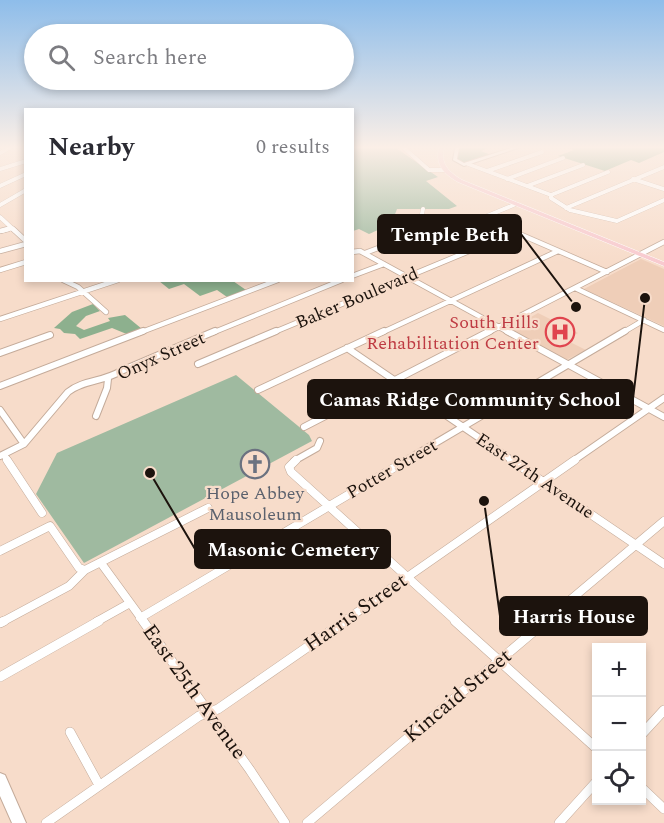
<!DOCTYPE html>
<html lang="en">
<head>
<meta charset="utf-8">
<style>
	:root { --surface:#fff; --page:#f2f2f3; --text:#2b2b33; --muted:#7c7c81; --line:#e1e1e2 }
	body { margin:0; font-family:Spectral,serif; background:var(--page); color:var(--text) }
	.controls { position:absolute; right:18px; bottom:18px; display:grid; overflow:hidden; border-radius:0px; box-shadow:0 3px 9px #0003 }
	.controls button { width:54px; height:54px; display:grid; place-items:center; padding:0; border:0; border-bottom:2px solid var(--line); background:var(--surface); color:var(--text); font:30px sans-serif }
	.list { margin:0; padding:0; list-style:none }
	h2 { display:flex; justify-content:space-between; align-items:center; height:78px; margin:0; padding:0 24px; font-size:26px }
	h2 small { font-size:20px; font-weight:400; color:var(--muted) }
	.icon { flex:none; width:33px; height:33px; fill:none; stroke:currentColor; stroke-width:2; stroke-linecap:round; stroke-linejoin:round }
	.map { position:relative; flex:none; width:664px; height:823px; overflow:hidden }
	.search { position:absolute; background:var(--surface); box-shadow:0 3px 9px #0003; left:24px; top:24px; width:330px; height:66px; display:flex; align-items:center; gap:15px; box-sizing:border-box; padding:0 21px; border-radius:33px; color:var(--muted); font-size:22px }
	.panel { position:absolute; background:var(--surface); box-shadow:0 3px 9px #0003; left:24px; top:108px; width:330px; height:174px; border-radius:0px }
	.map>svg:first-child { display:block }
	.built { fill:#efceb8 }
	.green { fill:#9fbaa0 }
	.forest { fill:#8db08e }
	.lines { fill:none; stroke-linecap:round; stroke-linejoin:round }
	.street-far4-casing { stroke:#c4ab9a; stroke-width:4.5 }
	.street-far3-casing { stroke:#c4ab9a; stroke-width:6 }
	.street-far2-casing { stroke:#c4ab9a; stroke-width:8 }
	.street-far1-casing { stroke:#c4ab9a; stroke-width:9 }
	.street-casing { stroke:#c4ab9a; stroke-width:10 }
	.secondary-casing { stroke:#c4ab9a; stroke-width:2 }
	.primary-casing { stroke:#fff; stroke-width:1 }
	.street-far4 { stroke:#fff; stroke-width:4 }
	.street-far3 { stroke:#fff; stroke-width:4.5 }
	.street-far2 { stroke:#fff; stroke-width:6 }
	.street-far1 { stroke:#fff; stroke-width:8 }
	.street { stroke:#fff; stroke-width:9 }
	.secondary { fill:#fff; fill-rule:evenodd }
	.primary { fill:#f8cacf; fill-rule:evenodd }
	.labels { text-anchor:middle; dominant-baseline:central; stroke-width:4.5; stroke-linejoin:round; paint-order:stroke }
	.street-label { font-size:18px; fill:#1c130d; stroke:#f7dcca }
	.health-label { font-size:18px; fill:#be3a42; stroke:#f7dcca; text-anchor:end }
	.worship-label { font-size:18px; fill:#5b616d; stroke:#f7dcca }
	.near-street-label { font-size:21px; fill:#1c130d; stroke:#f7dcca }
	.leader { fill:none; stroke:#1c130d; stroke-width:2 }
	.callout-dot { fill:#1c130d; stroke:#f7dcca; stroke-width:2 }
	.callout { fill:#1c130d; stroke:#1c130d; stroke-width:2 }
	.callout-label { font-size:20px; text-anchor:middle; font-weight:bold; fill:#fff }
</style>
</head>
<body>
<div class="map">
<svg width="664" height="823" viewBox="0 0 664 823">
	<rect width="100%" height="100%" fill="#f7dcca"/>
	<path class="built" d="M641,259L664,269V326L584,289Z
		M538,313L578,333L566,340L586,350L566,360L510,329Z"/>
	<path class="green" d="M352,148H396L438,177L426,181L457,206L449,209H397C392,224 383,228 369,234L359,229L353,231Z
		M236,375L309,435L312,441L84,563L36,494L57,453Z"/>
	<path class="forest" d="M459,148H488L481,151L491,155C480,158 465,168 456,159Z
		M570,148H664V152L639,163L631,160L605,171L558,156L574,150Z
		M159,281H233L246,290L227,297L217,290L200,296L184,284L169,289Z
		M93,304L100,311L86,316L76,326L84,330L110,321L108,318L125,315L142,329L129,335L112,328L80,339L75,334L64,333L60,329L54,328L72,312Z"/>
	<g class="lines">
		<g class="street-far4-casing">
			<path id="street-far4" d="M404,148L429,170H445
				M0,153L9,148
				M468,164L551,195
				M0,169L26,161
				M487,171L542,152
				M608,172L551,195V198L570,210L617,221L664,200
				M507,179L563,158
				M633,179L664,189
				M0,186L26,174
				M527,186L583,165
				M0,205L26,190
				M566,208L664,167
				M0,217L15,231
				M482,218L511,231
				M482,218L516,204
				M2,231L12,228
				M413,231L421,219L423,209"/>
		</g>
		<g class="street-far3-casing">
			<path id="street-far3" d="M13,229L26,241
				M508,229L607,272
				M0,231L8,229
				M0,251L26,244
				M352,252L360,251L510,333
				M365,253L402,239L414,229
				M0,270L26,262
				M352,276L384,264
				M63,280L78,287L106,312
				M575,288L664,330
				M0,319L118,280
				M139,333L278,280
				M212,333L342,280
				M272,333L515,232
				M381,333L558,251
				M487,333L664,242
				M622,333L644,320"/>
		</g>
		<g class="street-far2-casing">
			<path id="street-far2" d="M507,331L664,417
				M347,348L513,461
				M0,353L50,335
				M198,364L276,331
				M0,386L143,331
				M258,390L384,331
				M0,410L24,444
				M96,416L107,388L108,379
				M304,427L490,331
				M4,455L8,461
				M0,456L24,444L68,392C83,380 103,382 121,371L215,331
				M294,461L317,448L320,441
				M405,461L625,331
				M573,461L664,398"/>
		</g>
		<g class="street-far1-casing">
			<path id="street-far1" d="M7,460L42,513
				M296,460L289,467L291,472L457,622
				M511,460L664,564
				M0,551L50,526L79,568L85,570
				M101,563L144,622
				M140,618L407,460
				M2,622L69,586L85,570L208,508
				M96,622L130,603
				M343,622L575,460
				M544,622L664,521"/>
		</g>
		<g class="street-casing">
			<path id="street" d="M143,621L250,770L285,823
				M455,621L596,748
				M0,623L4,621
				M0,677L99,621
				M70,732L99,785
				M642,734L664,710
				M642,788L664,809
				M46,823L199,716L218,709L345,621
				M307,823L546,621
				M559,823L596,782"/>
		</g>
		<g class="secondary-casing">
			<path id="secondary" d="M455,148H459L457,159L464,163L511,148H518L464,166L453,160Z
				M0,773L5,775L26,823H12L0,796Z"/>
		</g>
		<g class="primary-casing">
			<path id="primary" d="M439,148H444C440,164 449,172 462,180L664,262V266L458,182C444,174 435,165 439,148Z"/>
		</g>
		<use href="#street-far4" class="street-far4"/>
		<use href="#street-far3" class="street-far3"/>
		<use href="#street-far2" class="street-far2"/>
		<use href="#street-far1" class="street-far1"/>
		<use href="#street" class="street"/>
		<use href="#secondary" class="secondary"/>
		<use href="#primary" class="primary"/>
	</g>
	<linearGradient id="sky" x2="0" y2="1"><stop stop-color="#8ebdea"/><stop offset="0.56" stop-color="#fbefe7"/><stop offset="1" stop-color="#fbefe7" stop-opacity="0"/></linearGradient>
	<rect width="664" height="263" fill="url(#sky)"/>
	<defs>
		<g id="hospital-ring" transform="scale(1.5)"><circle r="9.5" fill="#f7dcca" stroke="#e0444e" stroke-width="1.5"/><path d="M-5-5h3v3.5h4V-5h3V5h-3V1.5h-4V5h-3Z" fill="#e0444e"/></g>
		<g id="church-ring" transform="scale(1.5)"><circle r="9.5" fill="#f7dcca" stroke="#6b7280" stroke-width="1.5"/><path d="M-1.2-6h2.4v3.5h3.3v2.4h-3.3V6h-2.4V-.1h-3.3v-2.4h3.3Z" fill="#6b7280"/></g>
	</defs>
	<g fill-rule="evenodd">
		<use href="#hospital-ring" x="560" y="332"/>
		<use href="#church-ring" x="255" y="464"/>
	</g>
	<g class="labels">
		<g class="street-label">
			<text transform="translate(357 298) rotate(-23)">Baker Boulevard</text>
			<text transform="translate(161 356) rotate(-24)">Onyx Street</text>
			<text transform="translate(392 469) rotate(-30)">Potter Street</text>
			<text transform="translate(535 476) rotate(34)">East 27th Avenue</text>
		</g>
		<g class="health-label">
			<text x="539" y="322">South Hills<tspan x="539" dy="21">Rehabilitation Center</tspan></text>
		</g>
		<g class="worship-label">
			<text x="255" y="493">Hope Abbey<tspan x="255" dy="21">Mausoleum</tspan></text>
		</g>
		<g class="near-street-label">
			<text transform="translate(356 613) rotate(-35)">Harris Street</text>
			<text transform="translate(194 692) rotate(54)">East 25th Avenue</text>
			<text transform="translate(458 696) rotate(-40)">Kincaid Street</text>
		</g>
	</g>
	<path class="leader" d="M576 307L521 234M645 298L633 399M150 473L195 549M484 501L500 616"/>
	<g class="callout-dot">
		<circle cx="576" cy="307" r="6"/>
		<circle cx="645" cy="298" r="6"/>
		<circle cx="150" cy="473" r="6"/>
		<circle cx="484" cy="501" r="6"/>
	</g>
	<g class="callout">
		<rect x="378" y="215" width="143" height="38" rx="6"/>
		<rect x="308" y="380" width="325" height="38" rx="6"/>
		<rect x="195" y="530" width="195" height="38" rx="6"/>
		<rect x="500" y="597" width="147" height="38" rx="6"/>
	</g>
	<g class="callout-label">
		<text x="450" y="241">Temple Beth</text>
		<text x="470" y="406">Camas Ridge Community School</text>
		<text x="293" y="556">Masonic Cemetery</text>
		<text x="574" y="623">Harris House</text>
	</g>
</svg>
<div class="controls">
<button>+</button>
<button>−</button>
<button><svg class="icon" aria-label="locate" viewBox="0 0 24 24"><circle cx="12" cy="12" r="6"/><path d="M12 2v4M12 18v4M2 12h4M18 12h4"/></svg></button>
</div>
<div class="search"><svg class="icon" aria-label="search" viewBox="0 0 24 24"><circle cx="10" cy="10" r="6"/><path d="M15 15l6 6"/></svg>Search here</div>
<section class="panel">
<h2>Nearby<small>0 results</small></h2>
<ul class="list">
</ul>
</section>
</div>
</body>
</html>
